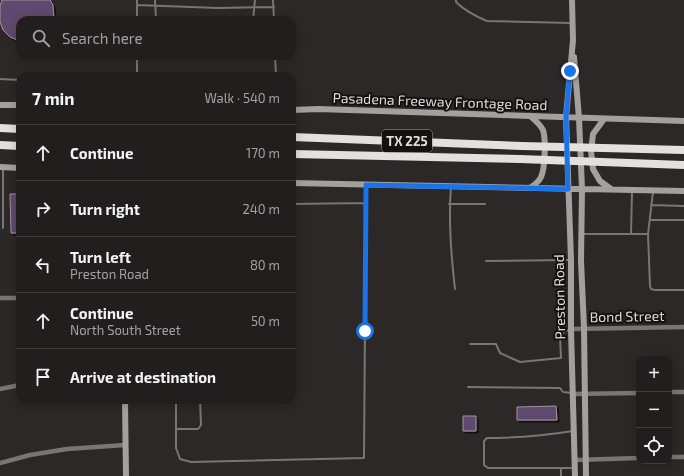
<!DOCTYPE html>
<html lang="en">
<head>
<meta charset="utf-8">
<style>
	:root { --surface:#211e1d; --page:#2d2b2a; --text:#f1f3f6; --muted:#a2a2a4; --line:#3e3c3b }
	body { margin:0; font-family:"Exo 2",sans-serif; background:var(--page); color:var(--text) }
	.controls { position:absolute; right:12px; bottom:12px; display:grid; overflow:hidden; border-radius:8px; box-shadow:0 2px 10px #0003 }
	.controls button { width:36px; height:36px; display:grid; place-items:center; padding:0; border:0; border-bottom:1px solid var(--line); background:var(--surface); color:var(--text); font:20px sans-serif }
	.stop { position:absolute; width:12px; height:12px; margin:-9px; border:3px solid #1a73e8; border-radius:50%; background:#fff }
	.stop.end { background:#1a73e8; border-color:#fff; box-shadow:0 1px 4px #0008 }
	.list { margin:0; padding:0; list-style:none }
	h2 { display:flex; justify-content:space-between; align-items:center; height:52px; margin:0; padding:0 16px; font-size:17px }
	h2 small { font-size:13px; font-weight:400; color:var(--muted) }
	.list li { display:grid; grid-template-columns:26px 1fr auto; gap:12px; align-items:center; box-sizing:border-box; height:56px; padding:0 16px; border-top:1px solid var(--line) }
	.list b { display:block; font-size:15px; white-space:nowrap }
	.list p { margin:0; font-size:13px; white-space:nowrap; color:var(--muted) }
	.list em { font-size:13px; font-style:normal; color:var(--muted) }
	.icon { flex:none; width:22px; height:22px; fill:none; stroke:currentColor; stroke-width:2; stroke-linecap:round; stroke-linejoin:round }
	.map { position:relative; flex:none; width:684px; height:476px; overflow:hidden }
	.search { position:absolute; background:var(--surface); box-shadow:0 2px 10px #0003; left:16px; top:16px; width:280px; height:44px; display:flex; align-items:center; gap:10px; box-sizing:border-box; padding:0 14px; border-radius:12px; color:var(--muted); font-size:15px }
	.panel { position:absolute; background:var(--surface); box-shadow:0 2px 10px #0003; left:16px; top:72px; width:280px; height:332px; border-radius:12px }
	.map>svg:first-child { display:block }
	.building { fill:#61486e; stroke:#9a979b; filter:url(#shadow) }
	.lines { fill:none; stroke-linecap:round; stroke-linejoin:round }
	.lane { stroke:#767674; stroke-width:2 }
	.street { stroke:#767674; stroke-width:4.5 }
	.secondary { stroke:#a2a19e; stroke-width:6 }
	.highway { stroke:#e2e1dd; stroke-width:8 }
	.route { stroke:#1a73e8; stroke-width:5 }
	.labels { text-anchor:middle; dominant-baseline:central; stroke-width:4; stroke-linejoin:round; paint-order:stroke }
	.shield { fill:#131211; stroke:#a2a09f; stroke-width:1 }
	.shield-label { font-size:13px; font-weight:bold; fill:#dfdddc }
	.street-label { font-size:14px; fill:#dfdddc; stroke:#131211 }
</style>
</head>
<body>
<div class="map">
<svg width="684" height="476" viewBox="0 0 684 476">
	<defs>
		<filter id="shadow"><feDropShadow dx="2" dy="2" stdDeviation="0" flood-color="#0009"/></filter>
	</defs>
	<rect width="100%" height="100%" fill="#2c2827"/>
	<path class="building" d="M2,0H50L53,5L54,20H20V41L10,37L3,30L0,22V6Z
		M10,194H20V233H11Z
		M556,406L557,420H517V407Z
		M463,416H476V431H463Z"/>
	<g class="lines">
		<path class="lane" d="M137,0V20
			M155,0L156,20
			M273,0L274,20
			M456,0V2C465,11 475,16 487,21L571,23
			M137,5L218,8L274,7
			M253,20L255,0
			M275,56L276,76
			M136,76L137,72V56
			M0,79L20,80
			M451,187C448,222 451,255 455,289
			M653,192L648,234L650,286L651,289L655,290H684
			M292,204L366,203
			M449,204H485
			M651,205L684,206
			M650,220H684
			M3,228V169
			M582,234H648
			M631,234L632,191
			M486,261L569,260
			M470,344H496L500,353L520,362L561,358L560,336L565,331L570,330
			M468,387L560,388L563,392L572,393
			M176,400V448L180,459L191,462L364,458L366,186
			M176,429H198L201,425L200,400
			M573,431C542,436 518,438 487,438L484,441V465L488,468H574
			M561,468V476"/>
		<path class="street" d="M0,298H20
			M571,329L684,327
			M0,389L20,385
			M669,392H684
			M573,394L639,393
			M669,457H684
			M575,460L639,458
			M0,463L30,455L67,449L125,445"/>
		<path class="secondary" d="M572,0L573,40L566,117L571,260V329L575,476
			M574,57L579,118L582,189L581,261L584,328L586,476
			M0,105H20
			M292,110L318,109L684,121
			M604,119L593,134L591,151L593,169L600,181L611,189
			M0,167L20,168
			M292,183C423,186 553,188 684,191
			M530,188C534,185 539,182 541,177C545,169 546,139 543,130C540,124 535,120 530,116
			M125,400L126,476"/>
		<path class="highway" d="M0,128L20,129
			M292,137L522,146L684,150
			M0,145L20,146
			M292,154L520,159L684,165"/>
	</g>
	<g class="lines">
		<path class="route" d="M365,331L366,185L568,189L566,117L570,71"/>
	</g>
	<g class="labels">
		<rect class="shield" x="382" y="130" width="50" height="22" rx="3"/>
		<g class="shield-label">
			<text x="407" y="141">TX 225</text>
		</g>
		<g class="street-label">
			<text transform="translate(440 101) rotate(2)">Pasadena Freeway Frontage Road</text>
			<text transform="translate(559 297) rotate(-91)">Preston Road</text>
			<text transform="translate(627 316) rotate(-1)">Bond Street</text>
		</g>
	</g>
</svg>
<div class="controls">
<button>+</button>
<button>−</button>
<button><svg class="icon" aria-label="locate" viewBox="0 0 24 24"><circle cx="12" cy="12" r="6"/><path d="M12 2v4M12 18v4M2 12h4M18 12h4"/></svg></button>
</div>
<div class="stop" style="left:365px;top:331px"></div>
<div class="stop end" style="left:570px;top:71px"></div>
<div class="search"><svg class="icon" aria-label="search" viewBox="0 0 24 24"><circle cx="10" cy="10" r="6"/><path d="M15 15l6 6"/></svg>Search here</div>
<section class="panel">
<h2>7 min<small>Walk · 540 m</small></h2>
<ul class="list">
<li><svg class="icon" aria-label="ahead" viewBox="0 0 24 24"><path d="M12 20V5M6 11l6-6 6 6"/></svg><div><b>Continue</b></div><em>170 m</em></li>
<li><svg class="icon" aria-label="right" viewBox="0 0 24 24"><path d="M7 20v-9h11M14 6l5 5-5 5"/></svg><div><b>Turn right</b></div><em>240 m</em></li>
<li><svg class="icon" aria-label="left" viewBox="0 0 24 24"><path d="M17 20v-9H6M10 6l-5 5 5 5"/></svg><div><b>Turn left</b><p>Preston Road</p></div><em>80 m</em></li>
<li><svg class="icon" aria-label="ahead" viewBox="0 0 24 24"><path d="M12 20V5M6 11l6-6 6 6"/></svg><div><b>Continue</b><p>North South Street</p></div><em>50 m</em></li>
<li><svg class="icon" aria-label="arrive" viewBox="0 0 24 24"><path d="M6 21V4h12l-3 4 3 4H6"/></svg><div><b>Arrive at destination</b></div></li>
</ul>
</section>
</div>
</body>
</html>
